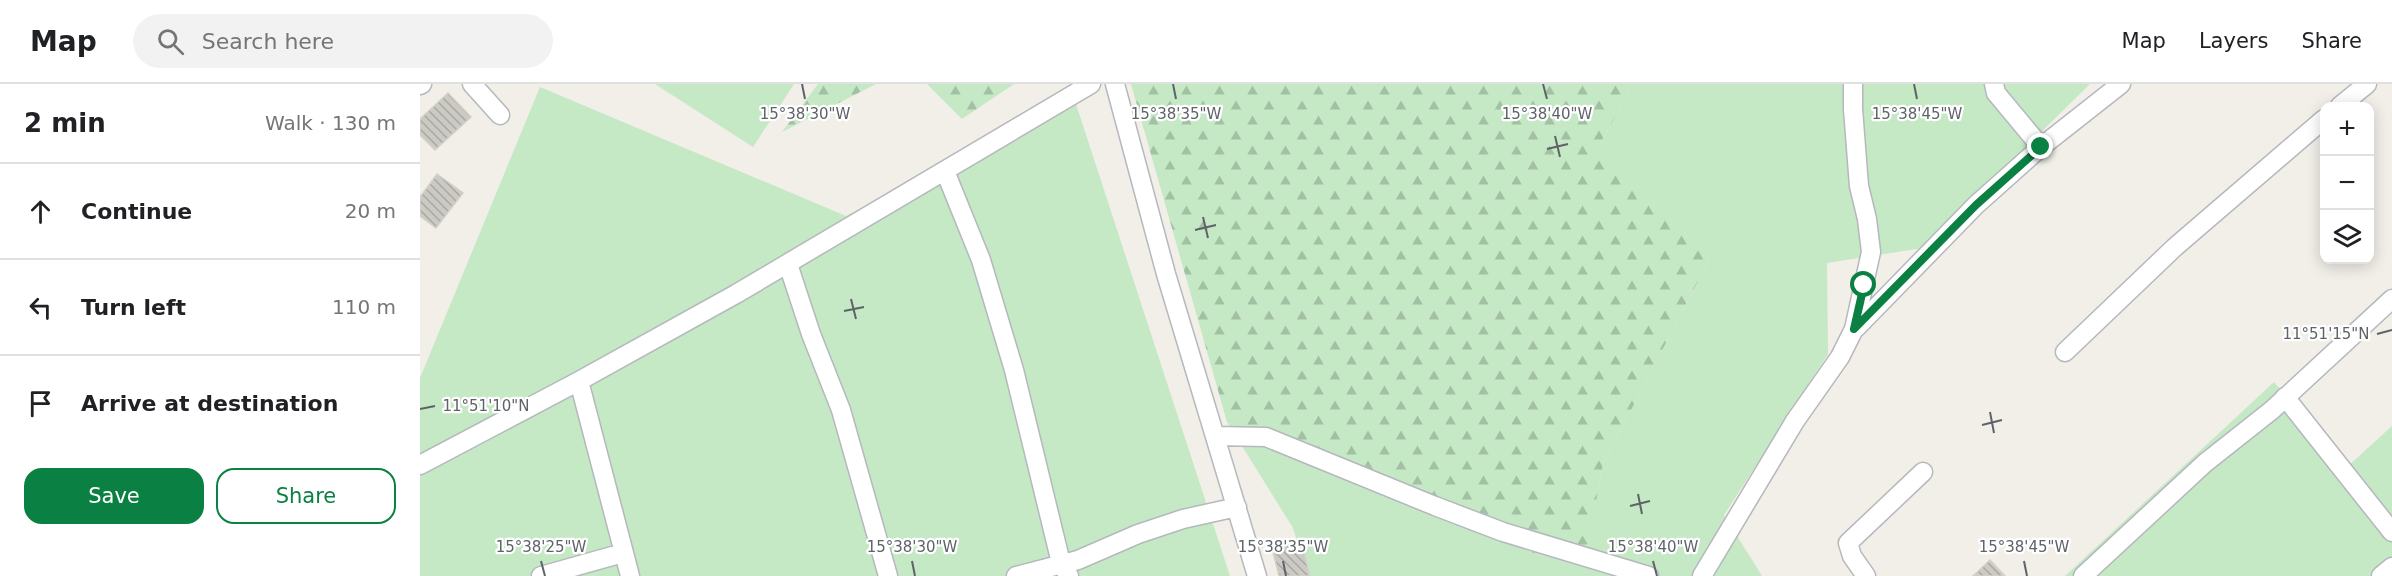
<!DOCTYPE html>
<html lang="en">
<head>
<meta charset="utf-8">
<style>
	:root { --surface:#fff; --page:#f2f2f2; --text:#202124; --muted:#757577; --line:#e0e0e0; --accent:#0b8043 }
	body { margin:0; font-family:"DejaVu Sans",sans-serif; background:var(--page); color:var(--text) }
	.controls { position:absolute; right:18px; top:18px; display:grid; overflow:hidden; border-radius:12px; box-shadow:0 3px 15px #0003 }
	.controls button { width:54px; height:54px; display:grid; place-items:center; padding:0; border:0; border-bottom:2px solid var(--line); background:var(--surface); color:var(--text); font:30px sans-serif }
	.stop { position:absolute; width:18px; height:18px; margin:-14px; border:4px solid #0b8043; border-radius:50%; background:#fff }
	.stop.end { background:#0b8043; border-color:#fff; box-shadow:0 2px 6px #0008 }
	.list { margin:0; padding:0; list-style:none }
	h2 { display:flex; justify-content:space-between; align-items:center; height:78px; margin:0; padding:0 24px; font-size:26px }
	h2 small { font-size:20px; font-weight:400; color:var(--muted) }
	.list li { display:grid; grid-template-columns:39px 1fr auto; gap:18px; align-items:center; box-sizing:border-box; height:96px; padding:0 24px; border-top:2px solid var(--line) }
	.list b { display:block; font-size:22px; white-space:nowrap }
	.list em { font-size:20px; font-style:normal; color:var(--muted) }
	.actions { display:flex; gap:12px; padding:18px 24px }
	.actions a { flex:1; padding:14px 0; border:2px solid var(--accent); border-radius:18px; text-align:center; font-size:21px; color:var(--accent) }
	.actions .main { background:var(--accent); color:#fff }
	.icon { flex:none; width:33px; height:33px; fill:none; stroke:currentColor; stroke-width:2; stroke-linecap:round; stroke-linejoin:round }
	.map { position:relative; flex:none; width:1972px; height:492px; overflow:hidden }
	header { display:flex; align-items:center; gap:36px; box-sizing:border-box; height:84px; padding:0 30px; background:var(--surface); border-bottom:2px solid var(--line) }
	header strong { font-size:28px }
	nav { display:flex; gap:33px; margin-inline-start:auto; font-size:21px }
	.search { width:420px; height:54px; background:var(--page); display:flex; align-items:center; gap:15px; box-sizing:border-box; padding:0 21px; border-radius:33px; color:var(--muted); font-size:22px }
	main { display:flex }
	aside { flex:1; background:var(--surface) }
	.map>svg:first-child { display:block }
	.grass { fill:#c5e8c5 }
	.forest { fill:url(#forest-firs) }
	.building { fill:url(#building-back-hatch); stroke:#d6d1c6; stroke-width:1.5 }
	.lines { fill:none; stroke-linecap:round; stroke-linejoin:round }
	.street-casing { stroke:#b5b8bc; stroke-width:21 }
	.street { stroke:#fff; stroke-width:18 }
	.route { stroke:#0b8043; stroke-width:8 }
	.ticks { fill:none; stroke:#5f6368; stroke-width:2 }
	.ticks-label { font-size:15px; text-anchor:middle; fill:#5f6368; stroke:#fff; stroke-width:4.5; stroke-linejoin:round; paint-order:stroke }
</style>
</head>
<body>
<header>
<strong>Map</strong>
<div class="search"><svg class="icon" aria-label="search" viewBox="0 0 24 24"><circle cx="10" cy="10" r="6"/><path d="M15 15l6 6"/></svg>Search here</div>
<nav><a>Map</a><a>Layers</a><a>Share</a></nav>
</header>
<main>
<aside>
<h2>2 min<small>Walk · 130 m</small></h2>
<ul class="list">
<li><svg class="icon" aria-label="ahead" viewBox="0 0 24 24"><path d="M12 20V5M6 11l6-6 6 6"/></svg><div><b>Continue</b></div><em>20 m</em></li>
<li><svg class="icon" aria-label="left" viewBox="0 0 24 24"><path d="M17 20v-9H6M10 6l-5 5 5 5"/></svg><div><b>Turn left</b></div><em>110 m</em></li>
<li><svg class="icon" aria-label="arrive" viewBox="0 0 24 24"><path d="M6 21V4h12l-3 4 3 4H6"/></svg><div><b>Arrive at destination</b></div></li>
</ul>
<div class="actions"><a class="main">Save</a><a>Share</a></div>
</aside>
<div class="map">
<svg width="1972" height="492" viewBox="0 0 1972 492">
	<defs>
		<pattern id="forest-firs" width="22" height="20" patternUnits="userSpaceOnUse" patternTransform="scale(1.5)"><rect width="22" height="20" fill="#c5e8c5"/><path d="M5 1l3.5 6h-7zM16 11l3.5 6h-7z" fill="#a3c0a4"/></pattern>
		<pattern id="building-back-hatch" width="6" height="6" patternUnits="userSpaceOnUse" patternTransform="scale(1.5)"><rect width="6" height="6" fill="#cccac5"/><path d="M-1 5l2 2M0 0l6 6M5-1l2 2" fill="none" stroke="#a9a8a4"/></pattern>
	</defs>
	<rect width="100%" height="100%" fill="#f1efe8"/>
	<path class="grass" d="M235,0H374L333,63Z
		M1213,0H1670L1503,164L1407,179L1408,270L1304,431L1342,492H888L873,444L807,338L1132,477L1168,459L1183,380L1290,174L1179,62Z
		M120,3L426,132L655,17L810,492H0V294Z
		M1854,298L1926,384L1972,342V492H1645Z"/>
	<path class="forest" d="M398,0H456L362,48Z
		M507,0H594L542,35Z
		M711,0H1213L1179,62L1290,174L1183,380L1168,460L1132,477L807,338Z"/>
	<path class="building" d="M28,9L51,33L15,66L0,51V35Z
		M17,90L43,109L16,144L0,132V113Z
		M881,457L890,492H859L852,464Z
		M1570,476L1585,492H1553Z"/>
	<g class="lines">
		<g class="street-casing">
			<path id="street" d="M52,0L80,31
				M695,0L746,190L837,492
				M1574,0L1576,9L1621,63
				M0,1L2,0
				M1920,22L1947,0
				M525,87L561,176L594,286L641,479L649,492
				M368,180L391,250L421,326L468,492
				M1436,244L1556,121L1621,63L1701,0
				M1645,268L1755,163L1904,35
				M159,297L210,492
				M1865,313L1972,448
				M796,352L846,353L1015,422L1083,448L1229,492
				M0,381L159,297L316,210L671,0
				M121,492L203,469
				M596,492L658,476L718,450L763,435L817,423
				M1282,492L1375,337L1420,273L1434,245L1451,168L1447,135L1439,102L1433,25V0
				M1446,492L1432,472L1428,459L1503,388
				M1663,492L1785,379L1852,326L1972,215
				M1961,492L1972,483"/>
		</g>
		<use href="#street" class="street"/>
	</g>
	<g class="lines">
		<path class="route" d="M1444,201L1434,245L1556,121L1621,63"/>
	</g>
	<path class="ticks" d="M382,0L385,15M753,0L756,15M1123,0L1127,15M1494,0L1497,15M1135,52L1140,73M1127,65L1148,60M783,133L788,154M775,146L796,141M431,215L436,235M424,227L444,223M1957,250L1972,246M0,325L15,322M1570,328L1574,349M1562,341L1582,336M1218,410L1222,430M1210,422L1230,417M121,477L125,492M492,477L495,492M863,477L866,492M1233,477L1237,492M1604,477L1607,492"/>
	<g class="ticks-label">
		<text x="385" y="35">15°38'30"W</text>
		<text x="756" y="35">15°38'35"W</text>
		<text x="1127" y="35">15°38'40"W</text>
		<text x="1497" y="35">15°38'45"W</text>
		<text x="1906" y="255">11°51'15"N</text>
		<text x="66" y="327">11°51'10"N</text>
		<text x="121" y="468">15°38'25"W</text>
		<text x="492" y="468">15°38'30"W</text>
		<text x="863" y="468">15°38'35"W</text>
		<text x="1233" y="468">15°38'40"W</text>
		<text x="1604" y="468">15°38'45"W</text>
	</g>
</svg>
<div class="controls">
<button>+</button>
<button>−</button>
<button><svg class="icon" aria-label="layers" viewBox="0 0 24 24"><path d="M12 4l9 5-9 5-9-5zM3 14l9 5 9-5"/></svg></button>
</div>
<div class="stop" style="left:1444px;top:201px"></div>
<div class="stop end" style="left:1621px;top:63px"></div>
</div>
</main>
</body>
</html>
